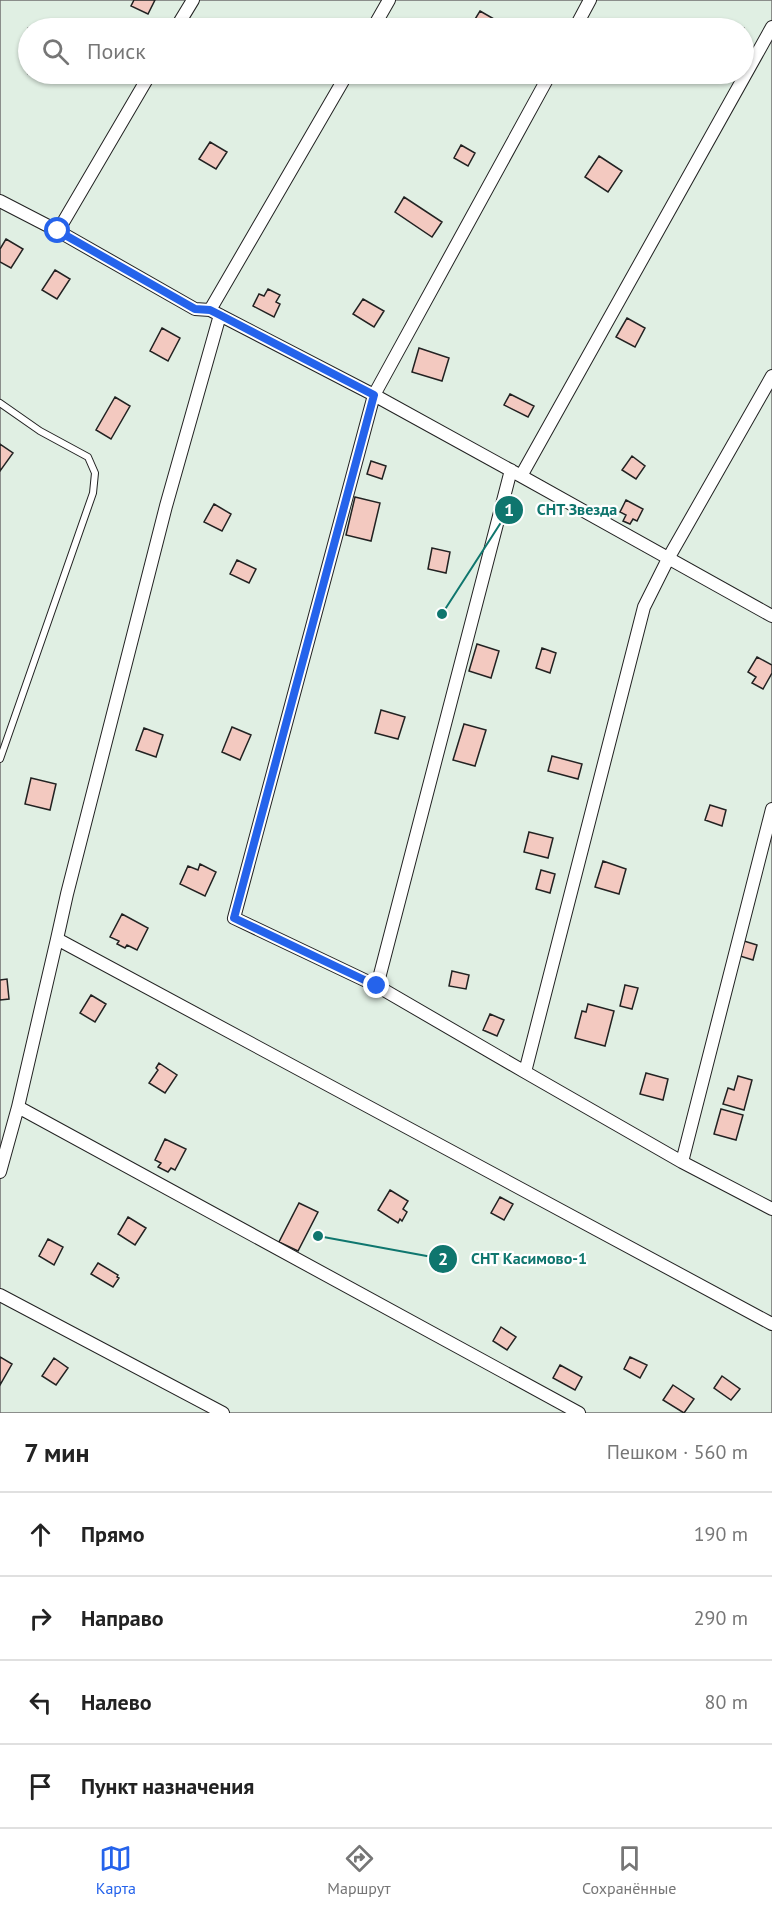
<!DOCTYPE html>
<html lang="ru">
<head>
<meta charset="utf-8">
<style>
	:root { --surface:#fff; --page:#f6f6f6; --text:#222; --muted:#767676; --line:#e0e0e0; --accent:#2563eb }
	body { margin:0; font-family:"PT Sans",sans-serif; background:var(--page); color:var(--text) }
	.stop { position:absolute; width:18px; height:18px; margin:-14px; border:4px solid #2563eb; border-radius:50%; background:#fff }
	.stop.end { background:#2563eb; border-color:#fff; box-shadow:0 2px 6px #0008 }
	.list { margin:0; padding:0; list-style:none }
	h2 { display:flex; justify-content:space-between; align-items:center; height:78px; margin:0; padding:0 24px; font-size:26px }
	h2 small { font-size:20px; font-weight:400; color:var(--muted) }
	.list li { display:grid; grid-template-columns:39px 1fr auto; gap:18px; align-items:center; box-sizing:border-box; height:84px; padding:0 24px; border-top:2px solid var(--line) }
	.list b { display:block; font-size:22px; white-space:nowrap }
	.list em { font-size:20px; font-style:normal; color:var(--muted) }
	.icon { flex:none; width:33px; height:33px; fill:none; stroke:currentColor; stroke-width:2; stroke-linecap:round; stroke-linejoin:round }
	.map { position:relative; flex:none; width:772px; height:1413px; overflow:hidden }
	.search { position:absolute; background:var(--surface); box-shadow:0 2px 4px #0004; left:18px; right:18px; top:18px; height:66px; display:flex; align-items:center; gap:15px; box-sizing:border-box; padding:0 21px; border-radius:33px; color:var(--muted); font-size:22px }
	.sheet { height:414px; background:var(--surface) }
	nav { display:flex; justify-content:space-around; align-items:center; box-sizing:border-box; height:84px; border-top:2px solid var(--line); background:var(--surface); font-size:16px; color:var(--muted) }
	nav a { display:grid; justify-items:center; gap:3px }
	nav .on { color:var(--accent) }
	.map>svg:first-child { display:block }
	.green { fill:#e0efe3; stroke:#6f6f6f; stroke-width:1.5; fill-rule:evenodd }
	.building { fill:#f3c9c0; stroke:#222; stroke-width:1.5 }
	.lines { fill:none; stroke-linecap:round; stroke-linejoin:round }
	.service-casing { stroke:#222; stroke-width:8 }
	.minor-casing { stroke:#222; stroke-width:14 }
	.service { stroke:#fff; stroke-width:6 }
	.minor { stroke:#fff; stroke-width:12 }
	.route { stroke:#2563eb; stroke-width:8 }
	.leader { fill:none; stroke:#0f766e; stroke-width:2 }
	.callout-dot { fill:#0f766e; stroke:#fff; stroke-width:2 }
	.mark-label { font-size:18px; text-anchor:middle; font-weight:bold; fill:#fff }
	.callout-label { font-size:16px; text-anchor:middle; font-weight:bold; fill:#0f766e; stroke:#fff; stroke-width:4.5; stroke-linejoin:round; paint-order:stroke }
</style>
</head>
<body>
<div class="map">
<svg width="772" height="1413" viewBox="0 0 772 1413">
	<rect width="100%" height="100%" fill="#fff"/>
	<path class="green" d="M0,0H772V1413H0ZM28,28H744V74H28Z"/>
	<path class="building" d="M134,0H155L148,14L131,6Z
		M480,11L501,23L498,28H476L477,27L472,24Z
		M210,142L227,152L216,169L199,159Z
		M461,145L475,153L468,166L454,158Z
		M599,156L622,171L608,192L585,177Z
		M404,197L442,222L432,237L395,212Z
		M6,239L23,249L11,268L0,262V249Z
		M55,270L70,279L57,299L42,290Z
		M268,289L280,295L276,302L280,304L274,317L253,306L259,294L264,296Z
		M363,299L384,311L374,327L353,314Z
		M627,318L645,328L635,347L616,337Z
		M162,328L180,338L168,361L150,351Z
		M419,348L449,358L442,381L412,372Z
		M510,394L534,406L528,417L504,405Z
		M115,397L130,406L111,439L96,430Z
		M0,444L13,453L0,471Z
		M632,456L645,466L636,479L622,470Z
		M371,461L386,466L382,479L367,474Z
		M355,497L380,503L371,541L346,535Z
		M626,500L643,509L637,521L633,519L630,524L623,521L626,515L620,512Z
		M214,504L231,514L222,531L204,522Z
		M432,548L450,552L446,573L428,569Z
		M237,560L256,569L249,583L230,574Z
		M477,644L499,651L491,678L469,671Z
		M542,648L556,653L550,673L536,668Z
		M757,657L772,665V673L763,689L752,683L756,677L748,672Z
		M381,710L405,717L398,739L375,733Z
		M464,724L486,730L475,766L453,760Z
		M232,727L251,735L240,760L222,752Z
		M144,728L163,735L156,757L136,750Z
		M552,756L582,764L578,779L548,771Z
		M31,778L56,784L50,810L25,804Z
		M710,805L726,810L722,826L705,820Z
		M529,832L553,838L548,858L524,852Z
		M603,861L626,869L619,894L595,887Z
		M200,864L216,872L205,896L180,884L188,866L198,870Z
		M541,870L555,874L550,893L536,889Z
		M122,914L148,928L137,950L127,945L125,948L117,944L119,941L110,937Z
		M744,941L757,945L753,960L740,956Z
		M452,971L469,975L466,989L449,986Z
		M7,979L9,999L0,1000V980Z
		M625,985L638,988L632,1009L620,1006Z
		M91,995L106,1004L95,1022L80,1013Z
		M588,1004L614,1011L605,1046L575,1038L582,1011L586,1012Z
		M490,1014L504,1020L497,1036L483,1030Z
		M159,1063L177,1075L165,1093L149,1083L158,1070L156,1068Z
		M646,1073L668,1079L663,1100L640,1094Z
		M738,1076L752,1080L744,1110L723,1104L728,1088L734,1090Z
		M721,1109L743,1115L736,1140L714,1134Z
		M165,1139L186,1149L175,1170L171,1168L168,1172L158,1167L161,1163L155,1160Z
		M390,1190L408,1201L403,1209L407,1212L402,1221L400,1219L398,1223L378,1210Z
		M500,1197L513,1204L504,1220L491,1213Z
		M299,1203L318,1212L298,1251L279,1242Z
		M128,1217L146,1228L135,1245L118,1234Z
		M48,1239L63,1247L54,1265L39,1256Z
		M98,1263L118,1275L117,1277L119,1278L113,1287L91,1274Z
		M501,1327L516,1337L507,1350L493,1341Z
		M0,1357L12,1364L0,1385Z
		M630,1357L647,1365L640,1378L624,1369Z
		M54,1358L68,1368L56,1385L42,1376Z
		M560,1365L582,1377L575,1390L553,1378Z
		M722,1376L740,1389L731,1400L714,1388Z
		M673,1385L694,1399L684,1413L663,1400Z"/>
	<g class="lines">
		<g class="service-casing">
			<path id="service" d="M0,403L40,431L88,457L95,473L93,493L0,759"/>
		</g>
		<g class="minor-casing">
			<path id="minor" d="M176,28L193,0
				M373,28L389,0
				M575,28L590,0
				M0,201L58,231L195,309L210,310L374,395L521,476L772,616
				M58,231L150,74
				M210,310L347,74
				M220,315L166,506L67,894L57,939L772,1324
				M772,376L669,557L644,607L525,1072L682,1162L772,809
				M511,470L377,986L234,918L374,395L550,74
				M521,476L772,27
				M57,939L18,1107L579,1413
				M377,986L525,1072
				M682,1162L772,1209
				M0,1172L18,1107
				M0,1295L223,1413"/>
		</g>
		<use href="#service" class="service"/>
		<use href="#minor" class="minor"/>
	</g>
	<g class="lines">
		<path class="route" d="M58,231L195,309L210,310L220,315L374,395L234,918L377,986"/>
	</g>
	<path class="leader" d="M442 614L509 510M318 1236L443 1259"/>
	<g class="callout-dot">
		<circle cx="442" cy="614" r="6"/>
		<circle cx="318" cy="1236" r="6"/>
		<circle cx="509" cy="510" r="15"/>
		<circle cx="443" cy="1259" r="15"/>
	</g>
	<g class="mark-label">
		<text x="509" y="516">1</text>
		<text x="443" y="1265">2</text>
	</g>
	<g class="callout-label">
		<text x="577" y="515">СНТ Звезда</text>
		<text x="529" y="1264">СНТ Касимово-1</text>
	</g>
</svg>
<div class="stop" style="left:58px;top:231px"></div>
<div class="stop end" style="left:377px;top:986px"></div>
<div class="search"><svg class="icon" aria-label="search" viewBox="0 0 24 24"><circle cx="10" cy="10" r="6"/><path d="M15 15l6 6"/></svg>Поиск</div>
</div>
<section class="sheet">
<h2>7 мин<small>Пешком · 560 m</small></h2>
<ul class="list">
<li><svg class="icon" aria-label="ahead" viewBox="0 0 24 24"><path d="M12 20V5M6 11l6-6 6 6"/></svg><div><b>Прямо</b></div><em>190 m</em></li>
<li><svg class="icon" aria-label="right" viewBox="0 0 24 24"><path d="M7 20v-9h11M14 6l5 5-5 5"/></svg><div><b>Направо</b></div><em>290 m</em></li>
<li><svg class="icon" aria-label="left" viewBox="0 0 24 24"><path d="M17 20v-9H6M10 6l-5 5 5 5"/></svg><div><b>Налево</b></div><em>80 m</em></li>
<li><svg class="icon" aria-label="arrive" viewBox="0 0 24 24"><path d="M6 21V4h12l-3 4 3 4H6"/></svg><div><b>Пункт назначения</b></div></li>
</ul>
</section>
<nav>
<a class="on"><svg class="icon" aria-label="map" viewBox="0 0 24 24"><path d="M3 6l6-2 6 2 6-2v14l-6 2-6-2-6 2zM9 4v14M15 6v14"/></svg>Карта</a>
<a><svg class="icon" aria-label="directions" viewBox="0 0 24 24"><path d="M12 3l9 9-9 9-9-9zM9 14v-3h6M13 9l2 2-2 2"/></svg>Маршрут</a>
<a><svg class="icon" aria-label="saved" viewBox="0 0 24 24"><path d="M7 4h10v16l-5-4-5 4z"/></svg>Сохранённые</a>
</nav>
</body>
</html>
